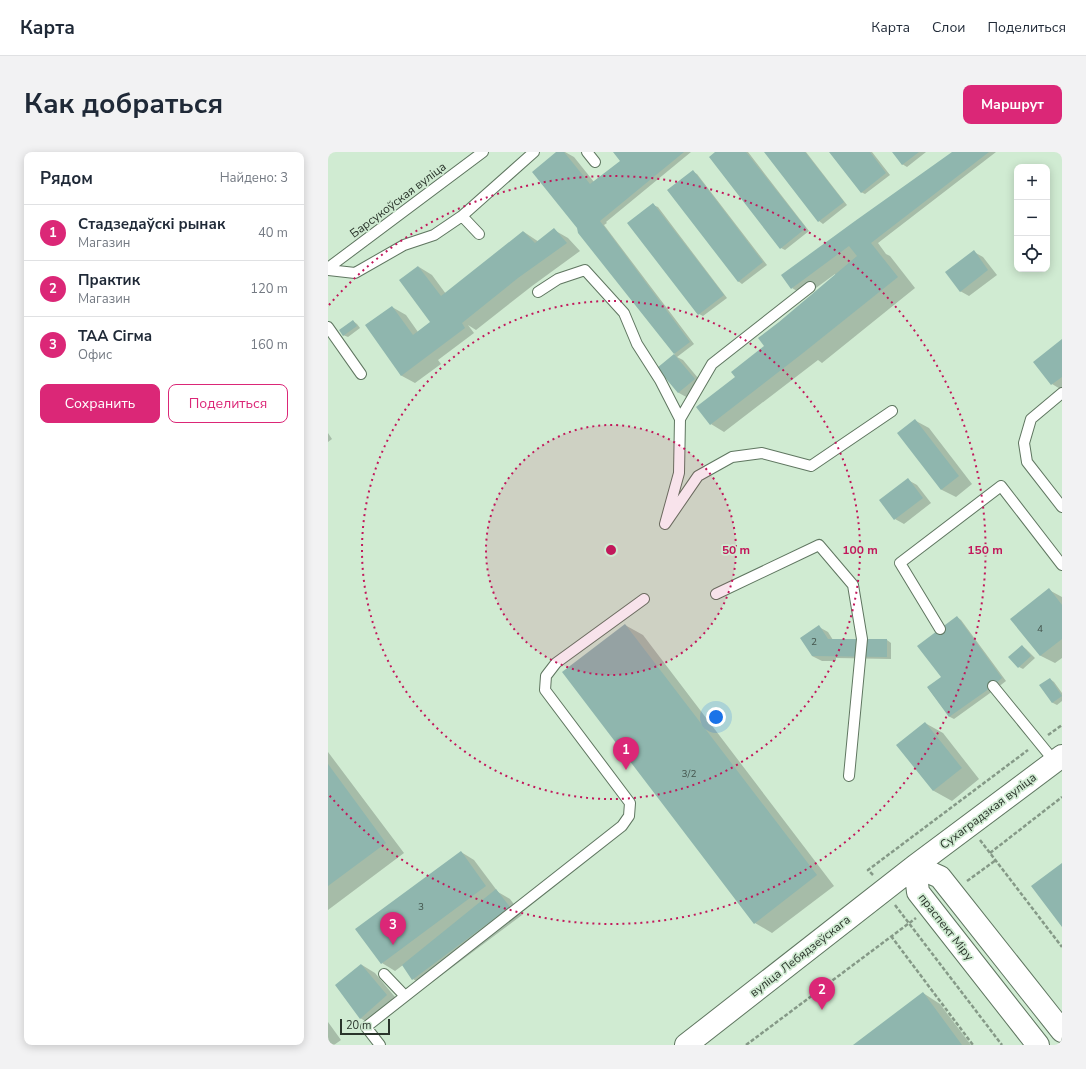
<!DOCTYPE html>
<html lang="ru">
<head>
<meta charset="utf-8">
<style>
	:root { --surface:#fff; --page:#f2f2f3; --text:#1f2937; --muted:#747a83; --line:#e0e1e3; --accent:#db2777 }
	body { margin:0; font-family:"Nunito Sans",sans-serif; background:var(--page); color:var(--text) }
	.controls { position:absolute; right:12px; top:12px; display:grid; overflow:hidden; border-radius:8px; box-shadow:0 2px 10px #0003 }
	.controls button { width:36px; height:36px; display:grid; place-items:center; padding:0; border:0; border-bottom:1px solid var(--line); background:var(--surface); color:var(--text); font:20px sans-serif }
	.scale { position:absolute; left:12px; bottom:10px; width:50px; box-sizing:border-box; padding-left:4px; border:2px solid #2a342b; border-top:0; font-size:11px; line-height:14px; white-space:nowrap; color:#2a342b; -webkit-text-stroke:3px #d0ebd2; paint-order:stroke }
	.you { position:absolute; left:388px; top:565px; width:14px; height:14px; margin:-10px; border:3px solid #fff; border-radius:50%; background:#1a73e8; box-shadow:0 0 0 6px #1a73e833 }
	.badge { display:grid; place-items:center; width:26px; height:26px; border-radius:50%; background:var(--accent); color:#fff; font-size:13px; font-weight:700 }
	.pin { position:absolute; translate:-50% -33px; filter:drop-shadow(0 1px 2px #0008) }
	.pin::after { content:''; position:absolute; top:21px; width:14px; height:12px; background:inherit; clip-path:polygon(0 0,100% 0,50% 100%) }
	.list { margin:0; padding:0; list-style:none }
	h2 { display:flex; justify-content:space-between; align-items:center; height:52px; margin:0; padding:0 16px; font-size:17px }
	h2 small { font-size:13px; font-weight:400; color:var(--muted) }
	.list li { display:grid; grid-template-columns:26px 1fr auto; gap:12px; align-items:center; box-sizing:border-box; height:56px; padding:0 16px; border-top:1px solid var(--line) }
	.list b { display:block; font-size:15px; white-space:nowrap }
	.list p { margin:0; font-size:13px; white-space:nowrap; color:var(--muted) }
	.list em { font-size:13px; font-style:normal; color:var(--muted) }
	.actions { display:flex; gap:8px; padding:12px 16px }
	.actions a { flex:1; padding:9px 0; border:1px solid var(--accent); border-radius:8px; text-align:center; font-size:14px; color:var(--accent) }
	.actions .main { background:var(--accent); color:#fff }
	.icon { flex:none; width:22px; height:22px; fill:none; stroke:currentColor; stroke-width:2; stroke-linecap:round; stroke-linejoin:round }
	.map { position:relative; flex:none; width:734px; height:893px; overflow:hidden; border-radius:8px }
	header { display:flex; align-items:center; gap:24px; box-sizing:border-box; height:56px; padding:0 20px; background:var(--surface); border-bottom:1px solid var(--line) }
	header strong { font-size:19px }
	nav { display:flex; gap:22px; margin-inline-start:auto; font-size:14px }
	.intro { display:flex; align-items:center; justify-content:space-between; box-sizing:border-box; height:96px; padding:0 24px }
	h1 { margin:0; font-size:28px }
	.button { padding:10px 18px; border-radius:8px; background:var(--accent); color:#fff; font-size:14px; font-weight:700 }
	main { display:flex; gap:24px; padding:0 24px }
	aside { flex:1; background:var(--surface); border-radius:8px; box-shadow:0 2px 10px #0003 }
	.map>svg:first-child { display:block }
	.shadow { fill:#0003 }
	.building { fill:#8fb6ae }
	.lines { fill:none; stroke-linecap:round; stroke-linejoin:round }
	.lane-casing { stroke:#5f7660; stroke-width:12 }
	.secondary-casing { stroke:#5f7660; stroke-width:24 }
	.path { stroke:#859987; stroke-width:2.5; stroke-dasharray:4 2; stroke-linecap:butt }
	.lane { stroke:#fff; stroke-width:10 }
	.secondary { stroke:#fff; stroke-width:22 }
	.ring { fill:none; stroke:#c2185b; stroke-width:2; stroke-dasharray:2 4 }
	.labels { text-anchor:middle; dominant-baseline:central; stroke-width:3.5; stroke-linejoin:round; paint-order:stroke }
	.number-label { font-size:10px; fill:#43544c }
	.street-label { font-size:12px; fill:#2a342b; stroke:#d0ebd2 }
	.centre { fill:#c2185b; stroke:#d0ebd2; stroke-width:2 }
	.ring-label { font-size:12px; text-anchor:middle; font-weight:bold; fill:#c2185b; stroke:#d0ebd2; stroke-width:3.5; stroke-linejoin:round; paint-order:stroke }
</style>
</head>
<body>
<header>
<strong>Карта</strong>
<nav><a>Карта</a><a>Слои</a><a>Поделиться</a></nav>
</header>
<div class="intro"><h1>Как добраться</h1><a class="button">Маршрут</a></div>
<main>
<aside>
<h2>Рядом<small>Найдено: 3</small></h2>
<ul class="list">
<li><span class="badge">1</span><div><b>Стадзедаўскі рынак</b><p>Магазин</p></div><em>40 m</em></li>
<li><span class="badge">2</span><div><b>Практик</b><p>Магазин</p></div><em>120 m</em></li>
<li><span class="badge">3</span><div><b>ТАА Сігма</b><p>Офис</p></div><em>160 m</em></li>
</ul>
<div class="actions"><a class="main">Сохранить</a><a>Поделиться</a></div>
</aside>
<div class="map">
<svg width="734" height="893" viewBox="0 0 734 893">
	<rect width="100%" height="100%" fill="#d0ebd2"/>
	<path class="shadow" d="M230,0H237L246,5L266,30L293,9L286,0H363L278,70L279,71L276,73L366,192L349,205L355,208L375,232L360,246L351,241L330,216L347,202L251,81Z
		M389,0H420L481,79L457,98L453,96Z
		M437,0H478L519,53L495,72L491,69Z
		M502,0H544L562,23L537,42L533,40Z
		M565,0H598L579,15L574,12Z
		M626,0H668L550,91L558,102L562,104L587,136L494,211L490,208L396,280L383,272L408,226L438,194L452,170L508,124L507,122L477,144L464,136Z
		M365,20L369,22L439,113L414,132L410,129Z
		M325,53L330,55L399,146L375,164L371,162Z
		M226,78L240,86L252,99L204,134L148,178L140,173L146,181L110,208L113,212L87,231L74,224L38,173L64,155L78,163L90,180L103,170L91,115L104,123L118,142L196,80L211,90Z
		M646,100L655,105L669,123L641,144L632,139Z
		M25,169L29,172L32,176L20,185L15,183Z
		M734,188V238L724,232Z
		M588,269L601,276L644,332L628,345L614,338L571,282Z
		M0,281L4,287L0,290Z
		M580,328L589,333L603,351L576,372L567,367Z
		M721,438L734,445V506L727,511L713,504L684,467Z
		M629,465L633,468L678,529L669,536L626,567L622,565L600,536L614,525Z
		M297,473L315,483L506,734L444,781L427,771Z
		M491,475L500,480L505,488H559L563,491V507L508,506V509H494L484,504Z
		M694,494L698,497L707,506L695,517L691,515Z
		M722,527L726,530L734,541V549L729,553L725,551L713,534Z
		M597,571L615,581L651,627L624,649L606,639L570,593Z
		M0,600L76,701L0,758Z
		M133,700L146,708L170,740L182,747L194,763L98,835L85,827L75,813L67,819L54,811Z
		M34,813L47,821L72,851L46,874L32,866Z
		M595,841L612,852L643,893H527Z
		M0,870L13,888L6,893H0Z"/>
	<path class="building" d="M228,0H236L262,32L292,9L285,0H356L272,69L362,190L346,202L250,81L249,76L204,20Z
		M387,0H418L478,76L452,97L381,5Z
		M436,0H477L516,50L490,70Z
		M501,0H542L558,21L533,41Z
		M564,0H591L574,13Z
		M624,0H661L543,91L570,125L475,201L382,273L368,255L407,225L403,220L436,194L430,186L451,170L529,104L521,94L463,137L453,123L527,69Z
		M365,18L435,110L410,130L339,38Z
		M325,51L396,143L370,163L299,71Z
		M226,76L239,91L190,126L134,171L137,176L73,224L37,173L64,154L85,183L102,170L71,128L90,114L113,144L195,79L207,91Z
		M646,98L660,118L632,140L617,120Z
		M25,168L29,174L15,184L11,178Z
		M734,187V225L723,233L705,210Z
		M346,202L367,227L350,241L329,216Z
		M587,267L631,324L613,338L569,281Z
		M580,326L595,346L566,368L551,348Z
		M721,436L734,453V487L712,504L682,467Z
		M629,464L674,526L665,534L621,565L599,535L613,525L589,494Z
		M297,472L489,723L426,772L234,520Z
		M491,473L500,487H559V505L484,504L472,486Z
		M694,493L703,504L690,516L680,505Z
		M722,526L734,544L724,551L711,533Z
		M597,570L634,616L605,639L568,593Z
		M0,612L58,691L0,734Z
		M133,699L158,734L53,812L27,777Z
		M734,711V775L703,734Z
		M168,737L182,755L84,828L74,813Z
		M33,812L59,843L32,867L7,833Z
		M595,840L634,893H525Z"/>
	<g class="lines">
		<g class="lane-casing">
			<path id="lane" d="M259,0L267,10
				M151,82L134,64L206,0
				M0,116L155,0
				M0,118L27,121L76,93L106,83L134,64
				M482,135L384,212L352,267L351,321L337,372L370,324L404,305L434,301L483,314L564,259
				M210,140L230,127L257,118L296,161L309,192L332,228L352,267
				M0,175L33,222
				M734,241L703,267L696,291L699,310L734,355
				M388,442L491,393L525,433L534,487L521,624
				M612,477L572,411L673,334L734,413
				M665,534L705,583L727,610
				M56,822L77,844
				M52,893L38,875L294,674L301,664L302,651L217,538L218,524L228,511L316,447"/>
		</g>
		<g class="secondary-casing">
			<path id="secondary" d="M587,714L612,725L734,879
				M587,714L590,740L710,893
				M358,893L587,714L734,604"/>
		</g>
		<path class="path" d="M720,583L734,573
			M652,688L734,795
			M662,701L734,645
			M545,723L540,718L700,598
			M639,729L668,708
			M567,753L674,893
			M563,784L645,893
			M418,893L588,766"/>
		<use href="#lane" class="lane"/>
		<use href="#secondary" class="secondary"/>
	</g>
	<circle cx="283" cy="398" r="125" fill="#c2185b" fill-opacity=".12"/>
	<g class="ring">
		<circle cx="283" cy="398" r="125"/>
		<circle cx="283" cy="398" r="249"/>
		<path d="M1 153A374 374 0 1 1 1 643"/>
	</g>
	<g class="labels">
		<g class="number-label">
			<text x="712" y="477">4</text>
			<text x="486" y="490">2</text>
			<text x="361" y="622">3/2</text>
			<text x="93" y="755">3</text>
		</g>
		<g class="street-label">
			<text transform="translate(70 48) rotate(-37)">Барсукоўская вуліца</text>
			<text transform="translate(660 659) rotate(-37)">Сухаградзкая вуліца</text>
			<text transform="translate(618 775) rotate(52)">праспект Міру</text>
			<text transform="translate(472 804) rotate(-38)">вуліца Лебядзеўскага</text>
		</g>
	</g>
	<circle cx="283" cy="398" r="6" class="centre"/>
	<g class="ring-label">
		<text x="408" y="402">50 m</text>
		<text x="532" y="402">100 m</text>
		<text x="657" y="402">150 m</text>
	</g>
</svg>
<div class="controls">
<button>+</button>
<button>−</button>
<button><svg class="icon" aria-label="locate" viewBox="0 0 24 24"><circle cx="12" cy="12" r="6"/><path d="M12 2v4M12 18v4M2 12h4M18 12h4"/></svg></button>
</div>
<div class="scale">20 m</div>
<div class="you"></div>
<div class="pin badge" style="left:298px;top:618px">1</div>
<div class="pin badge" style="left:494px;top:858px">2</div>
<div class="pin badge" style="left:65px;top:793px">3</div>
</div>
</main>
</body>
</html>
